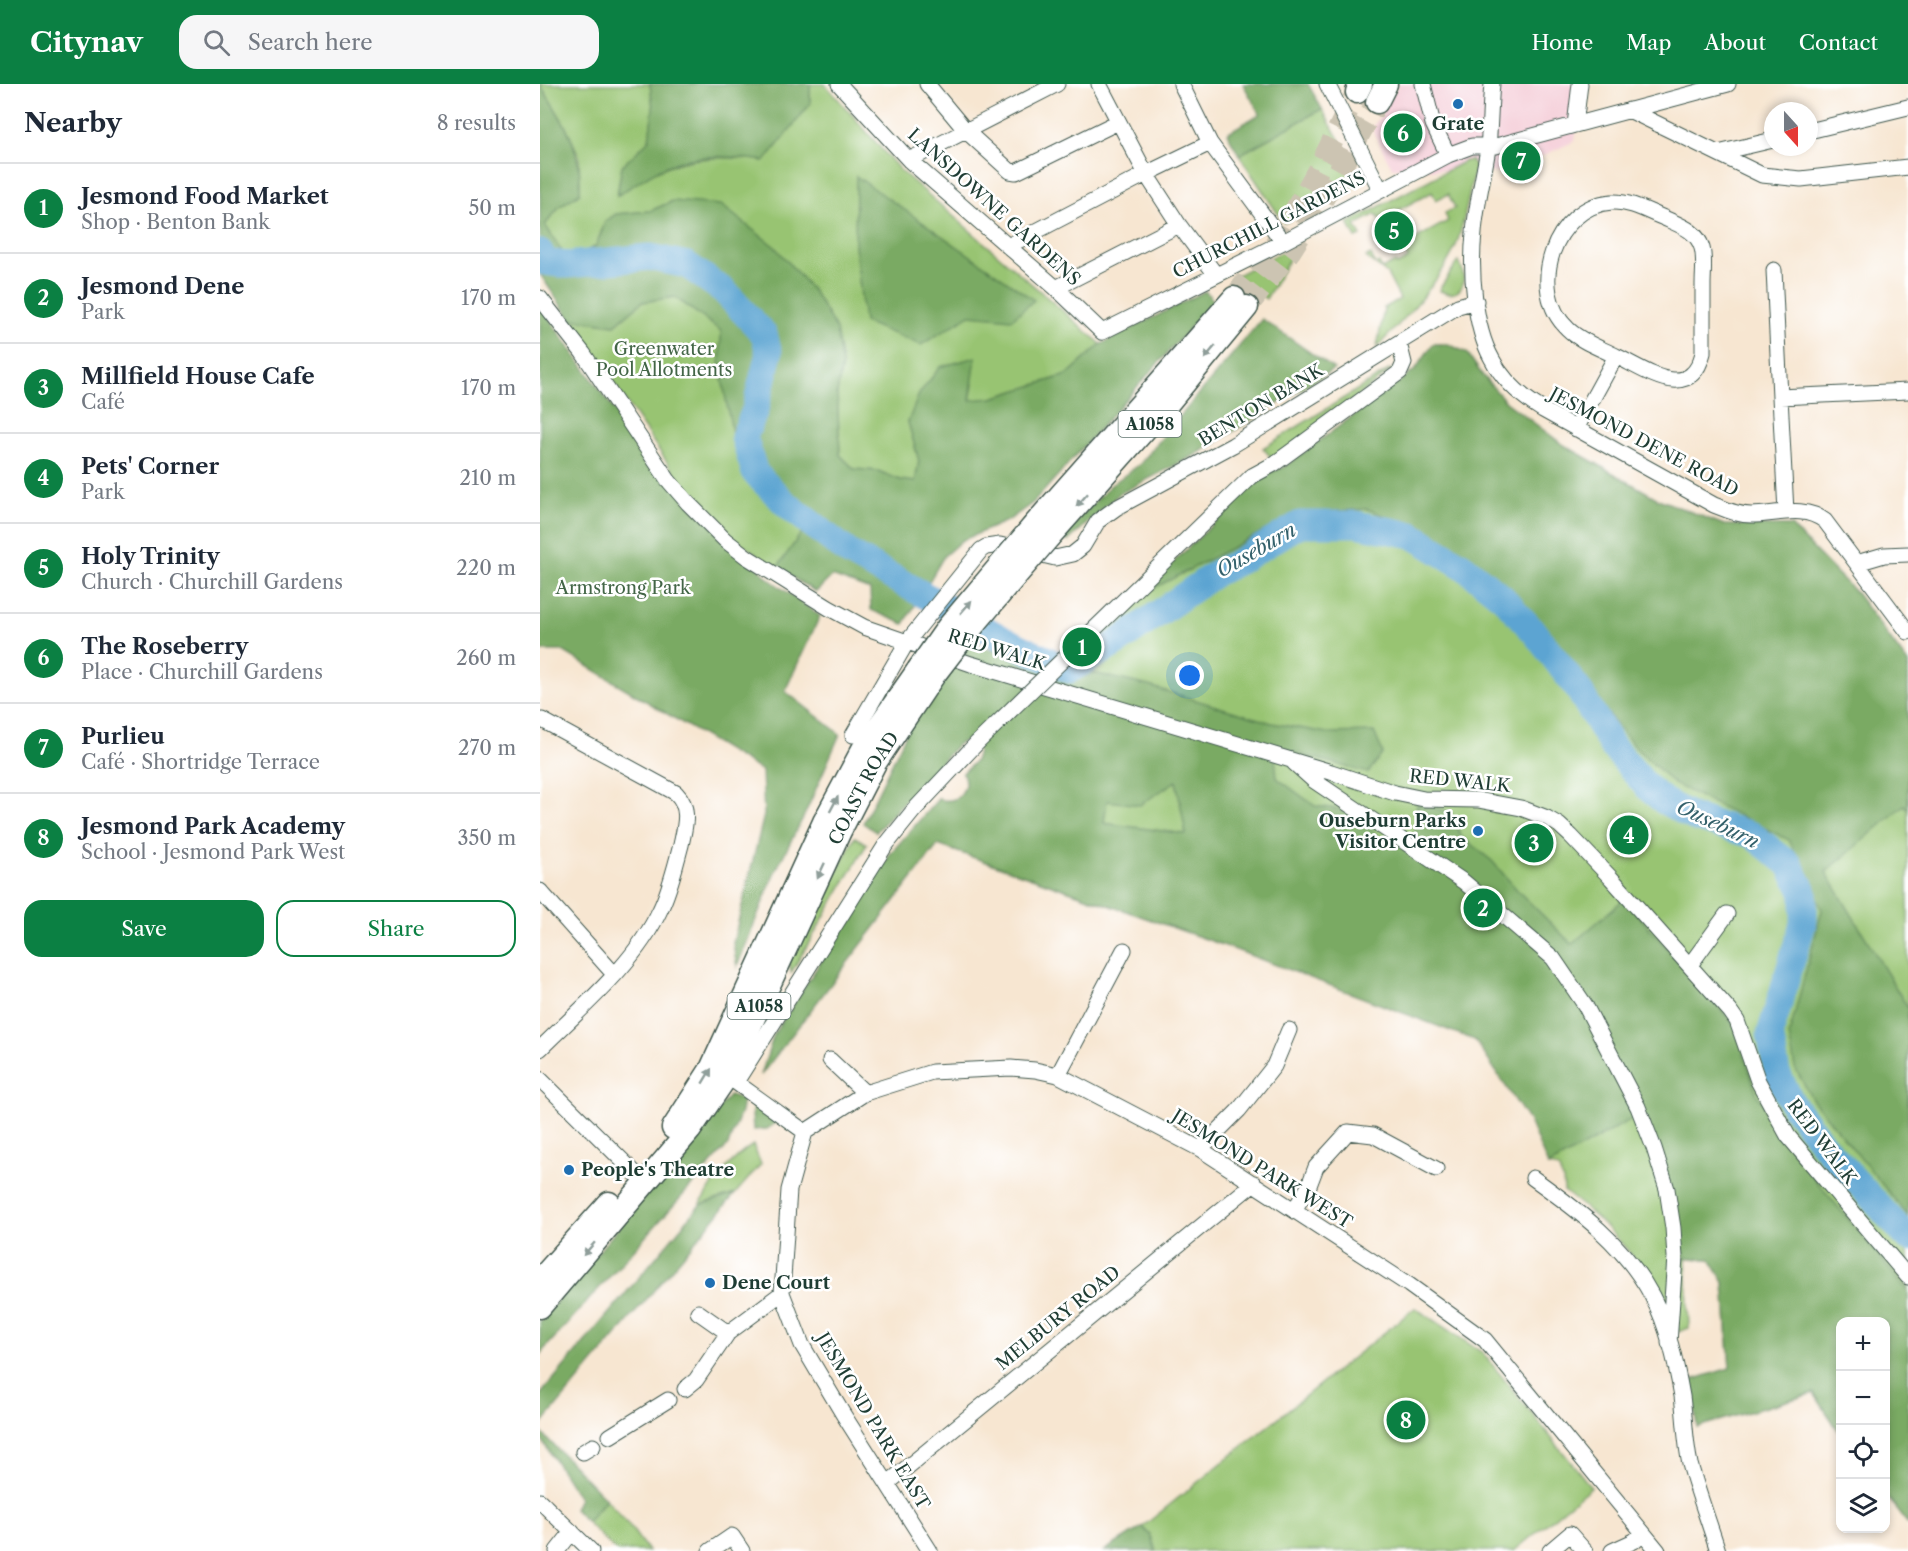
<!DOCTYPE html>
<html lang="en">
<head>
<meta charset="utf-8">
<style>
	:root { --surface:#fff; --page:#f6f6f7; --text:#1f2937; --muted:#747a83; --line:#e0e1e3; --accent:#0b8043 }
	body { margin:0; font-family:"Libre Caslon Text",serif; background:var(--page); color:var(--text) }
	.controls { position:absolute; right:18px; bottom:18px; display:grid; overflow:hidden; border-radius:12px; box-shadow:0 3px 9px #0003 }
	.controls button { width:54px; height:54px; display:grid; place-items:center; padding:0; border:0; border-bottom:2px solid var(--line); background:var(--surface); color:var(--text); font:30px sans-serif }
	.compass { position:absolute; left:1224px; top:18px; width:54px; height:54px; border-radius:50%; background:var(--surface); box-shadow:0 3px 9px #0003; rotate:159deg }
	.you { position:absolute; left:650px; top:592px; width:21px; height:21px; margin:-15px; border:4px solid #fff; border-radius:50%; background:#1a73e8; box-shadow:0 0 0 9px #1a73e833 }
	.badge { display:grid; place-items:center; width:39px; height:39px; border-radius:50%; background:var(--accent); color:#fff; font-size:20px; font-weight:700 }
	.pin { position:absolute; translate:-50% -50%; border:3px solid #fff; box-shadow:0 2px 6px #0006 }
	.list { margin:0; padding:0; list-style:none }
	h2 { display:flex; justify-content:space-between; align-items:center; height:78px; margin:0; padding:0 24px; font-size:26px }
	h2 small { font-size:20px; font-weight:400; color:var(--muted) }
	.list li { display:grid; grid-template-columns:39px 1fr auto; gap:18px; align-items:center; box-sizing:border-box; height:90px; padding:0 24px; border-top:2px solid var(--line) }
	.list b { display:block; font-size:22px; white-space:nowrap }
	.list p { margin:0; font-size:20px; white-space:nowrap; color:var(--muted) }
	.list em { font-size:20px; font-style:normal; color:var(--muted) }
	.actions { display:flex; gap:12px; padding:18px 24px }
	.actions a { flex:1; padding:14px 0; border:2px solid var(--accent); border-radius:18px; text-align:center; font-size:21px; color:var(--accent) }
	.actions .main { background:var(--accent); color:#fff }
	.icon { flex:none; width:33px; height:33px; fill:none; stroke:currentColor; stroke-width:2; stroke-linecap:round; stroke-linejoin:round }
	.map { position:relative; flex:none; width:1368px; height:1467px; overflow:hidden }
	header { display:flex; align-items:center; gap:36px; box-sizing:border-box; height:84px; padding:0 30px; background:var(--accent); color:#fff }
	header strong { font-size:28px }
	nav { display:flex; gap:33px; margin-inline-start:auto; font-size:21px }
	.search { width:420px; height:54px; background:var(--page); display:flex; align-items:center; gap:15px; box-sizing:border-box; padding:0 21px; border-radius:18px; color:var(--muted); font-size:22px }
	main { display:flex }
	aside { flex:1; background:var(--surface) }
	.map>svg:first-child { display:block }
	.built { fill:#f5cfd9 }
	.green { fill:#98c472; stroke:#5c8053; stroke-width:1.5 }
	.forest { fill:#7aaa64; stroke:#4c744c; stroke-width:1.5; fill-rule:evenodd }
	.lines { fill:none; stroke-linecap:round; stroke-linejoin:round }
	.river { stroke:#5ba4d2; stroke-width:27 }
	.highway-tunnel { stroke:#ccc4b2; stroke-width:22; stroke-dasharray:22 11; stroke-linecap:butt }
	.minor-casing { stroke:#3f564c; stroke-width:17 }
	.highway-casing { stroke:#3f564c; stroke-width:25 }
	.minor { stroke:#fff; stroke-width:15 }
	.highway { stroke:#fff; stroke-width:22 }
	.minor-bridge-casing { stroke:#3f564c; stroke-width:17; stroke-linecap:butt }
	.highway-bridge-casing { stroke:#3f564c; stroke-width:25; stroke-linecap:butt }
	.minor-bridge { stroke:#fff; stroke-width:15 }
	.highway-bridge { stroke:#fff; stroke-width:22 }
	.oneway { fill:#8f9e9a }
	.poi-dot { fill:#1f6fb2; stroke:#fff; stroke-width:2 }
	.labels { text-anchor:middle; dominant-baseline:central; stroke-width:5; stroke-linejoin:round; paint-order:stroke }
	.shield { fill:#fff; stroke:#627771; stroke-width:1.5 }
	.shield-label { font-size:16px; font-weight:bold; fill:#1f3d34 }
	.poi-label { font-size:18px; font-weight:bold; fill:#1f3d34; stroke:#fff; text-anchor:start }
	.street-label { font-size:18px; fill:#1f3d34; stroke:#fff }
	.park-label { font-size:18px; fill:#436647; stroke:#fff }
	.water-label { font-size:20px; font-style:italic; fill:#34616b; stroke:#fff }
</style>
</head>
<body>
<header>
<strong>Citynav</strong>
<div class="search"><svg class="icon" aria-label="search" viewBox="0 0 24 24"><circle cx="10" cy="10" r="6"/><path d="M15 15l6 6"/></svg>Search here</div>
<nav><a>Home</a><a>Map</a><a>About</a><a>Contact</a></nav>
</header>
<main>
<aside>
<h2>Nearby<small>8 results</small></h2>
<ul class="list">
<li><span class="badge">1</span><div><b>Jesmond Food Market</b><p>Shop · Benton Bank</p></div><em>50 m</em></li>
<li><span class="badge">2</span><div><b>Jesmond Dene</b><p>Park</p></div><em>170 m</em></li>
<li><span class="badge">3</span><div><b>Millfield House Cafe</b><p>Café</p></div><em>170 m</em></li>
<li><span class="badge">4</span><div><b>Pets' Corner</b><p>Park</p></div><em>210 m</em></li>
<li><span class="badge">5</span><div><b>Holy Trinity</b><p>Church · Churchill Gardens</p></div><em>220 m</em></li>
<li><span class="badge">6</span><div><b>The Roseberry</b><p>Place · Churchill Gardens</p></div><em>260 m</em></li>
<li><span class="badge">7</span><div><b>Purlieu</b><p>Café · Shortridge Terrace</p></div><em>270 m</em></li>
<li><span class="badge">8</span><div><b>Jesmond Park Academy</b><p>School · Jesmond Park West</p></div><em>350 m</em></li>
</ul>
<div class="actions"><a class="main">Save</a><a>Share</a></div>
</aside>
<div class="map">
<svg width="1368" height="1467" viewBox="0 0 1368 1467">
	<rect width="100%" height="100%" fill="#fff"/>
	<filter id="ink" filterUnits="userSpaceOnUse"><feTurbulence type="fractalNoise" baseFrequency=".0167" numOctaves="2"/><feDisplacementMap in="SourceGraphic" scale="12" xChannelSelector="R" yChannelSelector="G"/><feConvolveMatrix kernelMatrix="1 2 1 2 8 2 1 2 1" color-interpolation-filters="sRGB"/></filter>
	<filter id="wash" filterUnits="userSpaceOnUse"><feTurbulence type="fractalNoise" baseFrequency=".008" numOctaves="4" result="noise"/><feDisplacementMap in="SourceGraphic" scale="24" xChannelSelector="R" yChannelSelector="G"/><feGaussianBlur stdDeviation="1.35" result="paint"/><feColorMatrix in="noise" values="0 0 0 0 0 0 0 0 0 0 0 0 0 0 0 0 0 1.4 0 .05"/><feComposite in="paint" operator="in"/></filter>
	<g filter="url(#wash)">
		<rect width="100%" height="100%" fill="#f7e6d1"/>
		<path class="built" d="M859,0H1043L1035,57L965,89L852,84L832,45Z"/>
		<path class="green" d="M0,0H110L113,24L109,57L82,82L77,111C89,104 101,95 114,88C150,71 186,72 225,77L270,20V0H285L360,86L561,260L527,291L452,314L430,317L433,300L368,337L379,377L375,398L360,396L338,387L314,385L300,371L297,309L302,280L133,117L110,127L76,130L65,138L56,162L39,171L26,174L5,141L20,122L40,109L39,72L24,39Z
			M782,25L818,89L817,101L744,139L699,71Z
			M931,76L935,82C930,105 924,143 915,164C899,198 864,236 837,263L844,224L860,215L847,190L826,173L831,171L835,180L839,179L842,185L855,178L857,181L868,175L862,162L908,137L905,129L915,124L908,110L896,116L892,108L840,136L836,130L815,141L821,152L816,154L808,139L925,77Z
			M759,159L726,215L695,192Z
			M918,177C930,194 922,219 899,206Z
			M135,213L181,247L180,283L186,314L211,397L268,441L237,484L193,454L154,418L30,235L75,241L102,218Z
			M893,260H908L927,269L943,292L966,318L1022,360L1118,415L1184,441L1251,442L1316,509L1368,579V1440L1346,1411V1238H1300V1349L1274,1309L1157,1343L1152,1296L1190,1284L1184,1198L1170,1175L1146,1174L1149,1244L1138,1248L1137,1240L1132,1239C1109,1183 1071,1143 1024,1107L1023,1095L1018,1084L1008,1082L1096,1031L935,956L683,861L398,761V715C416,721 430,707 423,689L435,677L438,668L725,390L744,383L875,286Z
			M853,285L733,376L723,364L849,286Z
			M315,753L327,760L251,889L249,877Z
			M213,1061L221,1080L195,1110L160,1121C170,1101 193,1073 213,1061Z
			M875,1224L943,1269L1051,1403L974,1467H581L602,1443Z
			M66,1415L89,1441L108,1467H76L47,1438Z"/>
		<path class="forest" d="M0,0C24,39 42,62 40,109L20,122L5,141L26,174L39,171L56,162L65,138L76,130L110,127L133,117L181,121L235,163L274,208L296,245L302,280L297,309L300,371L314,385L338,387L360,396L375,398L379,377L368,338L379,310L400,283L436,273L430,316L452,314L527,291L561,260L665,207L674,217L494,418L469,436L421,457L404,472L364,540L331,526L330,506L292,492L276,508L237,484L267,441L211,397L193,354L180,283L181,247L135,213L102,218L75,241L30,235L0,190Z
			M110,0H270V20L225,77C198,73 170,70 142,77C118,83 97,99 77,112L82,82L109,56L113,24Z
			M703,0H768L782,25L699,71L687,49L720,30Z
			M316,92L494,216L472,235L430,231L381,261L324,238L315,162Z
			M0,222L105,369L229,495L280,532L245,607L300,650L265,730L234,790L197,883L193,859L224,731L222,687L23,567H0Z
			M722,235L794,285L657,370L579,410L528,457L521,453L571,401L600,380Z
			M893,260H908L927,269L943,292L966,318L1022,360L1118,415L1184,441L1251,442L1316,509L1368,579V725L1364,721L1286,788L1368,924V1132L1272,1015L1255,984L1249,951L1282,826L1249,756L1134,700L1094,662L971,509L898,453L827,425L757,430L597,513L725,390L744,383L875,286Z
			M429,560L609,602L732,639L787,649L834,648L843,669L828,689L734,663L737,694L775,722L805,726L855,764L875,751L877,720L911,728L921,752L952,777L979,808L1032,860L1084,815L1195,942L1217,1011L1259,1076L1368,1207V1440L1346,1411V1238H1300V1349L1274,1309L1157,1343L1152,1296L1190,1284L1184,1198L1170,1175L1146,1174L1097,1032L1008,1082L989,1037L935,956L683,861L398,761L221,991L234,950L350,770L398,715C416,721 430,707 423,689L435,677L438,668L432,654L418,660L336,748L323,739L367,648ZM636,697L646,750L564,739L567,717L600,721Z
			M190,1011L203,1015L201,1028L188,1061L0,1270V1237Z
			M213,1020L237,1038L227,1045L213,1046L212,1031Z
			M195,1110L0,1342V1311L160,1121Z
			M0,1347L66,1415L47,1438L34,1425L39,1414L0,1353Z
			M602,1443L611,1452L616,1467H564Z"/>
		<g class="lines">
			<path class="river" d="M0,168L5,178L27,181L110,173L147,181L184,207L224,250L229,269L215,326L204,353L215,389L246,420L309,469L463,555L529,586L575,560L676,489L698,478L760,440H816L872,451L923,482L963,514L996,550L1038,605L1072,662L1108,704L1124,717L1153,733L1212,751L1249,780L1264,809V836L1230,950L1237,989L1253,1021L1285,1063L1368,1154"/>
		</g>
	</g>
	<g filter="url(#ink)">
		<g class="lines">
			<path class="highway-tunnel" d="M694,214L740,153L778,86L817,8
				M707,223L751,166L791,102L837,18"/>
			<g class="minor-casing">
				<path id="minor" d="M299,0L369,76L516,204L562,248L743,158L908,71L932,62H956L1188,0
					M387,0L426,47L470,87L476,88L578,38
					M559,0L606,90L639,141L676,191
					M641,0L670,59L743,158
					M787,0L840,105
					M883,0L893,40L908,71
					M952,0C950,21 950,43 948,64C944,92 936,121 934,149C930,186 934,243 952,275C963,297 982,313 1003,326L1174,421C1187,426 1198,431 1211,431C1237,431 1263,420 1285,437L1368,548
					M1089,26L1222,91L1261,95L1368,83
					M1035,41L1040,0
					M1269,47L1368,23
					M1178,69L1233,56
					M369,76L517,0
					M468,162L606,90L670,59
					M1234,186L1240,313
					M516,204L639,141
					M0,214L43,269L128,396L148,419L185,456L207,473L289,524L324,543L431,580L791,688L855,709L884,715L938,716L981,724L1007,734L1019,741L1031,752L1071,794L1190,927L1197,937L1218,997L1248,1052L1368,1193
					M1036,345L1076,272C1060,264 1040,257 1028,245C986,206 1014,122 1072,118C1090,117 1107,127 1124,134C1139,141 1157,146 1162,164C1165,175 1163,189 1163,201C1163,224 1163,247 1163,269C1150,320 1106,286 1076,272
					M712,392L734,380L860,288L864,279L859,259
					M1246,428L1240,313L1368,307
					M1317,479L1344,471L1368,470
					M313,651L367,558L441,466L446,463L460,461L515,474L533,470L543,462L558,437L576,424L693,361L918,222L936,217
					M754,679L773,696L924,798L1013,874L1045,921L1098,1023L1114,1064L1127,1105L1133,1144L1135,1173L1129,1259
					M0,807L74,890
					M1150,881L1187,830
					M0,965C41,924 95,880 120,826C130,806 135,783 141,761C145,742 151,724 136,709L2,636
					M290,976L325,1009
					M518,991L584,866
					M187,992L265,1048L325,1009L392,988L471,984L495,986L518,991L660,1065L869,1201L945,1256L1118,1467
					M0,995L95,1089
					M196,998L345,762L374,726L437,659
					M265,1048L249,1106L242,1209L262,1261L303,1330L390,1467
					M660,1065L699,1026L734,982L749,946
					M993,1094C1039,1127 1085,1161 1112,1212C1128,1242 1136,1279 1142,1312C1145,1335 1145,1358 1150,1380C1158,1409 1169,1438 1178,1467
					M754,1126L768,1104L776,1083L808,1048L833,1051L896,1085
					M158,1228L188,1249
					M145,1305L156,1296L188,1249L242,1209
					M70,1352L128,1316
					M43,1368L53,1362
					M348,1399L714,1099
					M0,1417L51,1467
					M17,1467L32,1448
					M170,1467L192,1452L202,1467
					M1010,1467L1030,1450L1045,1467
					M1072,1467L1094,1457L1103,1449"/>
			</g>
			<g class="highway-casing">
				<g id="highway">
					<path d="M817,8L821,0"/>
					<path d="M837,18L846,0"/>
					<path d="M494,441L694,214"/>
					<path d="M509,453L624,324L707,223"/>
					<path d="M133,1044L171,985L284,738L323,665L378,586"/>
					<path d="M0,1196L69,1119"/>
					<path id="s1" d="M0,1223L150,1046L187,992L300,747L335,679L394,591"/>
				</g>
			</g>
			<use href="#minor" class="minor"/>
			<use href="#highway" class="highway"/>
			<g class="minor-bridge-casing">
				<path id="minor-bridge" d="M437,659L712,392"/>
			</g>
			<g class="highway-bridge-casing">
				<path id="highway-bridge" d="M378,586L408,543L494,441
					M394,591L421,556L509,453"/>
			</g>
			<use href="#minor-bridge" class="minor-bridge"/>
			<use href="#highway-bridge" class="highway-bridge"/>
		</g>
		<defs><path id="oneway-solid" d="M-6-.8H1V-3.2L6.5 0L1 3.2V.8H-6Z" transform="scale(1.5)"/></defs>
		<g class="oneway">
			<use href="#oneway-solid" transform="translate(670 268) rotate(130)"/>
			<use href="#oneway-solid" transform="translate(542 416) rotate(132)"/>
			<use href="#oneway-solid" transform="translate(426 523) rotate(-49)"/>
			<use href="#oneway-solid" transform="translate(294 720) rotate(-62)"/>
			<use href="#oneway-solid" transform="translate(281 787) rotate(115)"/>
			<use href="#oneway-solid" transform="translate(167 992) rotate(-59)"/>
			<use href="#oneway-solid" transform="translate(49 1165) rotate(131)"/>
		</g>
	</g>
	<g class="poi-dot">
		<circle cx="918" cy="20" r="6"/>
		<circle cx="938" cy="747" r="6"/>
		<circle cx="29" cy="1086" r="6"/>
		<circle cx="170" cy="1199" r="6"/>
	</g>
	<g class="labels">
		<g class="shield">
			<rect x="578.5" y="327" width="63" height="26" rx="4.5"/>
			<rect x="187.5" y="909" width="63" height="26" rx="4.5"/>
		</g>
		<g class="shield-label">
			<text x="610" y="340">A1058</text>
			<text x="219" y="922">A1058</text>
		</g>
		<g class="poi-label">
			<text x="918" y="40" text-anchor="middle">Grate</text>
			<text x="926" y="737" text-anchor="end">Ouseburn Parks<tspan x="926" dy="21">Visitor Centre</tspan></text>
			<text x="41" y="1086">People's Theatre</text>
			<text x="182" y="1199">Dene Court</text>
		</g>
		<g class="street-label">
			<text transform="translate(454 123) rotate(42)">LANSDOWNE GARDENS</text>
			<text transform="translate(729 141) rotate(-27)">CHURCHILL GARDENS</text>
			<text transform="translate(721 321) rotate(-31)">BENTON BANK</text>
			<text transform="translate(1104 358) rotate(28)">JESMOND DENE ROAD</text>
			<text transform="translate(457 566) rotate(17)">RED WALK</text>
			<text transform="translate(920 697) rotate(6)">RED WALK</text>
			<text stroke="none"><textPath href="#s1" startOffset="616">COAST ROAD</textPath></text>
			<text transform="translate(1282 1058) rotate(53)">RED WALK</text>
			<text transform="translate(722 1085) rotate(32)">JESMOND PARK WEST</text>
			<text transform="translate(518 1234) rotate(-39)">MELBURY ROAD</text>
			<text transform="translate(333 1337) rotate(59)">JESMOND PARK EAST</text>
		</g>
		<g class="park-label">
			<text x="124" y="265">Greenwater<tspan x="124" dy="21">Pool Allotments</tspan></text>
			<text x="83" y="504">Armstrong Park</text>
		</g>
		<g class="water-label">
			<text transform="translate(716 466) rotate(-30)">Ouseburn</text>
			<text transform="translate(1178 740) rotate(25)">Ouseburn</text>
		</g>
	</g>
</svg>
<div class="controls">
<button>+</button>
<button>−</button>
<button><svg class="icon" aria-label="locate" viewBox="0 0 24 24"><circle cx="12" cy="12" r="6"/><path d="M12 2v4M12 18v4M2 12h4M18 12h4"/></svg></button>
<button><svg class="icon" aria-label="layers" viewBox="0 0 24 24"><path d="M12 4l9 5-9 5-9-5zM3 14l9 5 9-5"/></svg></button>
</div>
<svg class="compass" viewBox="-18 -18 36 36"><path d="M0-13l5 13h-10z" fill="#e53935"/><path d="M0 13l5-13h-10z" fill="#747a83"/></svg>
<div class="you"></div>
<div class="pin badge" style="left:542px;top:563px">1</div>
<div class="pin badge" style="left:943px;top:824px">2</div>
<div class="pin badge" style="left:994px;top:759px">3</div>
<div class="pin badge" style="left:1089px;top:751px">4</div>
<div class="pin badge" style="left:854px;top:147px">5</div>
<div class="pin badge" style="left:863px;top:49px">6</div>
<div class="pin badge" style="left:981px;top:77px">7</div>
<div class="pin badge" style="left:866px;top:1336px">8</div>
</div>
</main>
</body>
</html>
